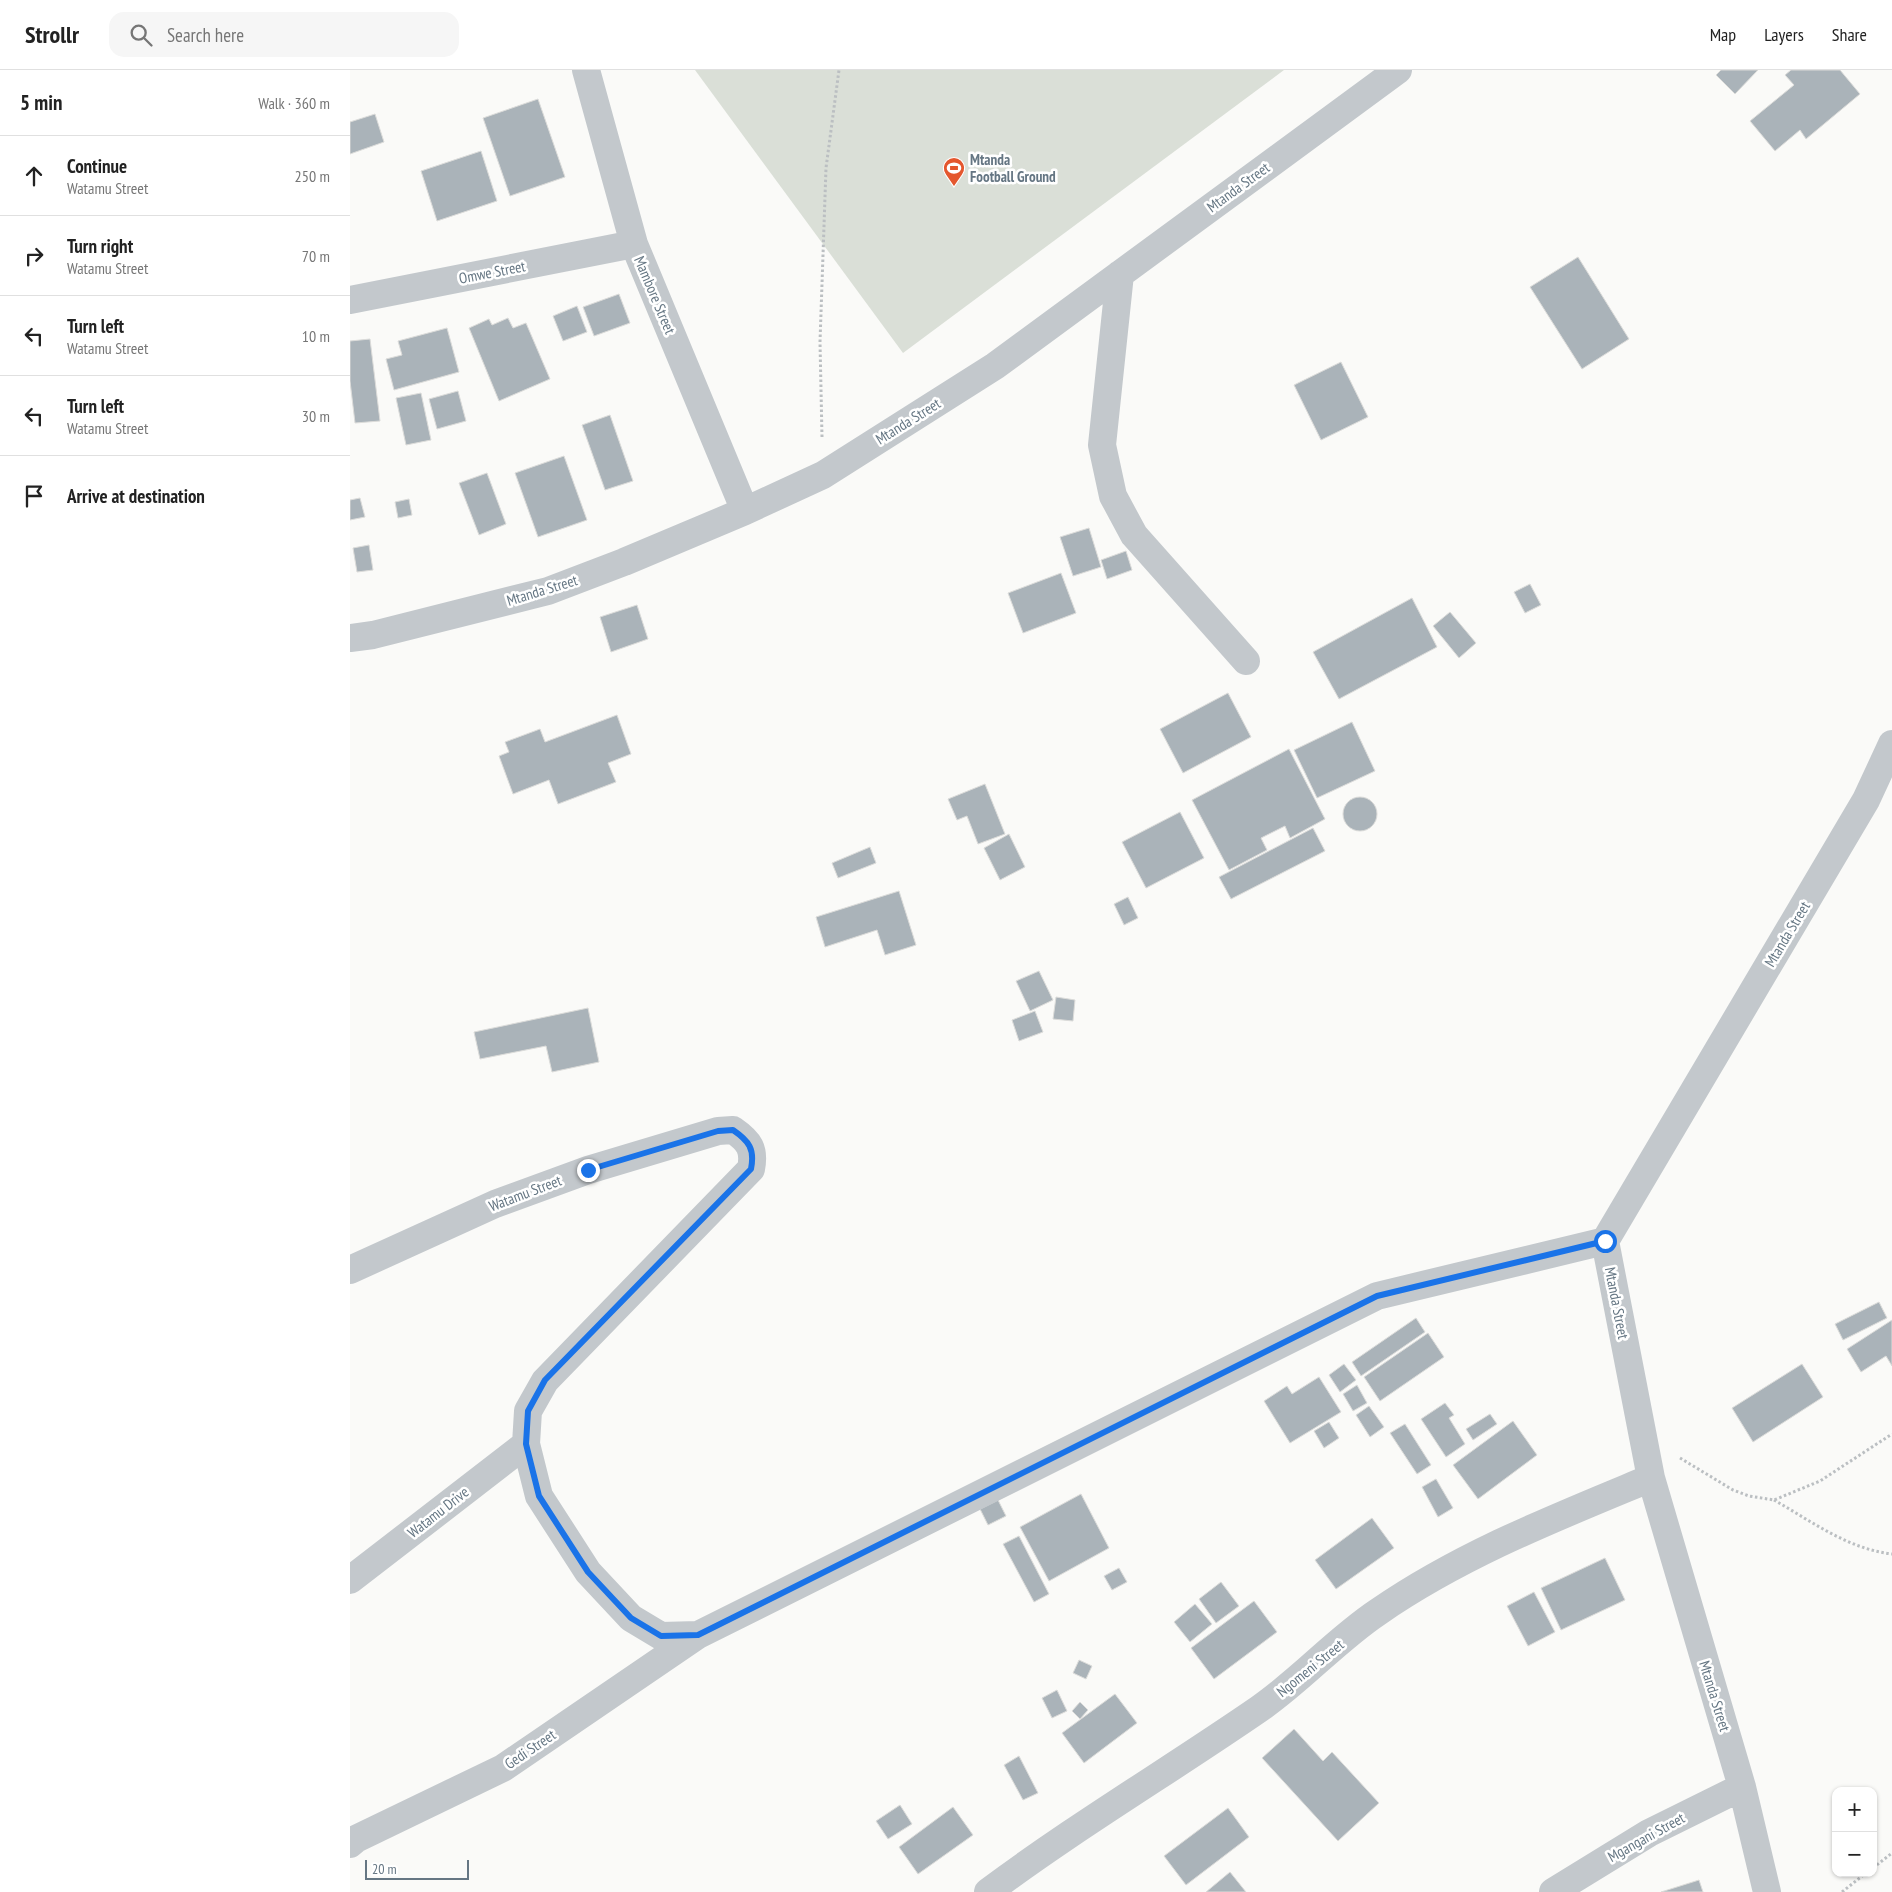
<!DOCTYPE html>
<html lang="en">
<head>
<meta charset="utf-8">
<style>
	:root { --surface:#fff; --page:#f6f6f6; --text:#222; --muted:#767676; --line:#e0e0e0 }
	body { margin:0; font-family:"PT Sans Narrow",sans-serif; background:var(--page); color:var(--text) }
	.controls { position:absolute; right:15px; bottom:15px; display:grid; overflow:hidden; border-radius:10px; box-shadow:0 1px 4px #0004 }
	.controls button { width:45px; height:45px; display:grid; place-items:center; padding:0; border:0; border-bottom:1px solid var(--line); background:var(--surface); color:var(--text); font:25px sans-serif }
	.scale { position:absolute; left:15px; bottom:12px; width:104px; box-sizing:border-box; padding-left:5px; border:2px solid #657683; border-top:0; font-size:14px; line-height:18px; white-space:nowrap; color:#657683; -webkit-text-stroke:4px #fff; paint-order:stroke }
	.stop { position:absolute; width:15px; height:15px; margin:-11px; border:4px solid #1a73e8; border-radius:50%; background:#fff }
	.stop.end { background:#1a73e8; border-color:#fff; box-shadow:0 1px 5px #0008 }
	.list { margin:0; padding:0; list-style:none }
	h2 { display:flex; justify-content:space-between; align-items:center; height:65px; margin:0; padding:0 20px; font-size:21px }
	h2 small { font-size:16px; font-weight:400; color:var(--muted) }
	.list li { display:grid; grid-template-columns:32px 1fr auto; gap:15px; align-items:center; box-sizing:border-box; height:80px; padding:0 20px; border-top:1px solid var(--line) }
	.list b { display:block; font-size:19px; white-space:nowrap }
	.list p { margin:0; font-size:16px; white-space:nowrap; color:var(--muted) }
	.list em { font-size:16px; font-style:normal; color:var(--muted) }
	.icon { flex:none; width:28px; height:28px; fill:none; stroke:currentColor; stroke-width:2; stroke-linecap:round; stroke-linejoin:round }
	.map { position:relative; flex:none; width:1542px; height:1822px; overflow:hidden }
	header { display:flex; align-items:center; gap:30px; box-sizing:border-box; height:70px; padding:0 25px; background:var(--surface); border-bottom:1px solid var(--line) }
	header strong { font-size:24px }
	nav { display:flex; gap:28px; margin-inline-start:auto; font-size:18px }
	.search { width:350px; height:45px; background:var(--page); display:flex; align-items:center; gap:12px; box-sizing:border-box; padding:0 18px; border-radius:15px; color:var(--muted); font-size:19px }
	main { display:flex }
	aside { flex:1; background:var(--surface) }
	.map>svg:first-child { display:block }
	.green { fill:#dadfd7 }
	.building { fill:#aab3b9; stroke:#dcdcda }
	.lines { fill:none; stroke-linecap:round; stroke-linejoin:round }
	.path { stroke:#bbbfc2; stroke-width:3; stroke-dasharray:2.5 2.5; stroke-linecap:butt }
	.minor { stroke:#c3c8cc; stroke-width:28 }
	.route { stroke:#1a73e8; stroke-width:6 }
	.labels { text-anchor:middle; dominant-baseline:central; stroke-width:5; stroke-linejoin:round; paint-order:stroke }
	.poi-label { font-size:15px; font-weight:bold; fill:#657683; stroke:#fff; text-anchor:start }
	.street-label { font-size:15px; fill:#657683; stroke:#fff }
</style>
</head>
<body>
<header>
<strong>Strollr</strong>
<div class="search"><svg class="icon" aria-label="search" viewBox="0 0 24 24"><circle cx="10" cy="10" r="6"/><path d="M15 15l6 6"/></svg>Search here</div>
<nav><a>Map</a><a>Layers</a><a>Share</a></nav>
</header>
<main>
<aside>
<h2>5 min<small>Walk · 360 m</small></h2>
<ul class="list">
<li><svg class="icon" aria-label="ahead" viewBox="0 0 24 24"><path d="M12 20V5M6 11l6-6 6 6"/></svg><div><b>Continue</b><p>Watamu Street</p></div><em>250 m</em></li>
<li><svg class="icon" aria-label="right" viewBox="0 0 24 24"><path d="M7 20v-9h11M14 6l5 5-5 5"/></svg><div><b>Turn right</b><p>Watamu Street</p></div><em>70 m</em></li>
<li><svg class="icon" aria-label="left" viewBox="0 0 24 24"><path d="M17 20v-9H6M10 6l-5 5 5 5"/></svg><div><b>Turn left</b><p>Watamu Street</p></div><em>10 m</em></li>
<li><svg class="icon" aria-label="left" viewBox="0 0 24 24"><path d="M17 20v-9H6M10 6l-5 5 5 5"/></svg><div><b>Turn left</b><p>Watamu Street</p></div><em>30 m</em></li>
<li><svg class="icon" aria-label="arrive" viewBox="0 0 24 24"><path d="M6 21V4h12l-3 4 3 4H6"/></svg><div><b>Arrive at destination</b></div></li>
</ul>
</aside>
<div class="map">
<svg width="1542" height="1822" viewBox="0 0 1542 1822">
	<rect width="100%" height="100%" fill="#fafaf8"/>
	<path class="green" d="M345,0H934L553,283Z"/>
	<path class="building" d="M1371,0H1408L1385,24L1366,5Z
		M1441,0H1490L1510,24L1456,69L1450,60L1425,81L1400,51L1444,15L1435,5Z
		M188,29L215,107L160,126L133,48Z
		M25,44L34,72L0,84V52Z
		M131,81L147,131L87,151L71,101Z
		M1228,187L1279,269L1232,299L1180,217Z
		M269,224L280,253L244,266L233,237Z
		M227,236L237,262L213,271L203,246Z
		M158,248L163,258L176,253L200,309L149,331L119,258L139,249L142,255Z
		M97,258L109,302L44,320L36,289L52,285L48,271Z
		M20,269L30,351L5,353L0,311V271Z
		M991,292L1018,347L971,370L944,315Z
		M108,321L116,351L87,359L79,329Z
		M71,323L81,370L56,375L46,328Z
		M260,345L283,411L255,420L232,355Z
		M214,386L237,450L188,467L165,403Z
		M137,403L156,454L129,465L109,413Z
		M10,428L15,447L0,450V430Z
		M59,429L62,445L48,448L45,432Z
		M739,458L751,497L723,506L710,467Z
		M19,475L23,500L7,502L3,478Z
		M776,481L782,500L757,509L751,490Z
		M711,503L726,543L673,563L658,523Z
		M1180,514L1191,535L1175,543L1164,522Z
		M1062,528L1087,577L989,629L963,582Z
		M287,535L298,569L261,582L250,547Z
		M1100,542L1126,573L1109,588L1083,556Z
		M878,623L901,667L833,703L810,659Z
		M267,645L281,684L258,693L266,712L208,734L199,710L163,724L149,686L159,682L155,672L190,659L195,672Z
		M1002,652L1025,701L967,728L944,680Z
		M939,679L975,749L940,768L935,756L911,768L917,780L879,800L842,730Z
		M635,714L655,764L628,774L617,746L607,750L598,729Z
		M993 744a17 17 0 1 1 34 0a17 17 0 1 1-34 0Z
		M830,742L854,788L796,818L772,772Z
		M963,758L975,781L881,829L869,807Z
		M659,764L675,797L650,810L634,778Z
		M520,777L526,793L488,808L482,793Z
		M549,821L566,875L535,885L527,860L475,877L466,847Z
		M778,827L788,848L774,855L764,834Z
		M689,901L703,930L680,941L666,911Z
		M706,927L725,930L723,951L703,949Z
		M238,938L249,992L202,1002L196,976L130,989L124,962Z
		M685,941L693,962L669,971L662,950Z
		M1529,1232L1537,1248L1493,1270L1485,1254Z
		M1066,1248L1075,1262L1011,1306L1002,1292Z
		M1542,1250V1296L1536,1286L1511,1302L1497,1279Z
		M1078,1263L1094,1287L1030,1331L1014,1307Z
		M994,1294L1006,1310L990,1322L979,1305Z
		M1452,1294L1473,1327L1403,1372L1382,1338Z
		M969,1307L991,1342L940,1373L914,1331L937,1316L942,1324Z
		M1007,1315L1017,1333L1003,1341L993,1324Z
		M1095,1333L1104,1345L1099,1348L1115,1374L1096,1387L1071,1349Z
		M1019,1336L1034,1357L1020,1367L1006,1345Z
		M1140,1344L1147,1354L1123,1370L1116,1359Z
		M1163,1351L1187,1385L1128,1429L1103,1395Z
		M979,1352L989,1368L974,1378L964,1361Z
		M1055,1354L1081,1395L1067,1404L1040,1363Z
		M1086,1409L1103,1438L1088,1447L1072,1417Z
		M731,1424L759,1478L699,1511L670,1457Z
		M648,1430L656,1446L638,1455L630,1439Z
		M1022,1448L1044,1478L986,1519L965,1490Z
		M669,1466L699,1524L684,1532L653,1474Z
		M1255,1488L1275,1530L1211,1560L1191,1518Z
		M769,1498L777,1512L762,1520L754,1506Z
		M871,1512L889,1536L866,1553L849,1529Z
		M1184,1522L1205,1562L1178,1576L1157,1536Z
		M904,1531L927,1562L864,1609L841,1578Z
		M845,1534L862,1554L840,1572L824,1552Z
		M729,1590L742,1596L736,1609L723,1603Z
		M707,1620L717,1641L702,1648L692,1628Z
		M765,1624L787,1653L734,1693L712,1663Z
		M730,1632L738,1640L730,1649L722,1641Z
		M944,1659L973,1691L982,1682L1029,1733L988,1771L912,1688Z
		M669,1686L688,1723L673,1730L654,1695Z
		M550,1735L562,1754L538,1769L526,1751Z
		M603,1737L623,1765L568,1804L549,1777Z
		M878,1738L899,1767L836,1815L814,1786Z
		M880,1802L896,1822H856Z
		M1349,1810L1353,1822H1311Z"/>
	<g class="lines">
		<path class="path" d="M472,367L470,272L476,98L489,0
			M1330,1388L1383,1420L1399,1426L1424,1430L1470,1411L1542,1364
			M1424,1430C1461,1451 1498,1479 1542,1484
			M1523,1798L1542,1783
			M1492,1822L1516,1803"/>
		<path class="minor" d="M236,0L284,174L395,441
			M770,204L752,375L763,426L784,465L896,591
			M0,230L284,174
			M0,568L23,565L198,521L274,492L395,441L473,405L645,296L1048,0
			M0,1200L145,1134L238,1100L368,1061L383,1060C399,1071 405,1079 401,1099L195,1311L178,1341L176,1374L189,1426L238,1502L281,1548L311,1566L348,1565L1027,1226L1255,1171
			M0,1510L176,1374
			M0,1774L6,1769L153,1698L348,1565
			M638,1822C725,1757 819,1701 909,1639C951,1610 986,1570 1028,1542C1112,1484 1207,1447 1301,1408
			M1203,1822L1299,1763L1392,1717
			M1417,1822L1392,1717L1301,1408L1255,1171L1516,730L1542,674"/>
	</g>
	<g class="lines">
		<path class="route" d="M238,1100L368,1061L383,1060C399,1071 405,1079 401,1099L195,1310L178,1341L176,1374L189,1426L238,1502L281,1548L311,1566L348,1565L1027,1226L1255,1171"/>
	</g>
	<defs>
		<g id="stadium-pin" transform="scale(1.125)"><path d="M0 17L-7.5 6A9.5 9.5 0 1 1 7.5 6Z" fill="#e4572e" stroke="#fff"/><path d="M0-5a6.5 5 0 1 0 0 10a6.5 5 0 1 0 0-10ZM-3.5-1.8h7v3.6h-7Z" fill="#fff"/></g>
	</defs>
	<g fill-rule="evenodd">
		<use href="#stadium-pin" x="604" y="98"/>
	</g>
	<g class="labels">
		<g class="poi-label">
			<text x="620" y="89">Mtanda<tspan x="620" dy="17">Football Ground</tspan></text>
		</g>
		<g class="street-label">
			<text transform="translate(888 117) rotate(-36)">Mtanda Street</text>
			<text transform="translate(142 202) rotate(-11)">Omwe Street</text>
			<text transform="translate(305 225) rotate(67)">Mambore Street</text>
			<text transform="translate(558 351) rotate(-32)">Mtanda Street</text>
			<text transform="translate(192 520) rotate(-17)">Mtanda Street</text>
			<text transform="translate(1437 864) rotate(-59)">Mtanda Street</text>
			<text transform="translate(175 1123) rotate(-21)">Watamu Street</text>
			<text transform="translate(1267 1233) rotate(79)">Mtanda Street</text>
			<text transform="translate(88 1442) rotate(-38)">Watamu Drive</text>
			<text transform="translate(960 1598) rotate(-39)">Ngomeni Street</text>
			<text transform="translate(1365 1626) rotate(73)">Mtanda Street</text>
			<text transform="translate(180 1679) rotate(-34)">Gedi Street</text>
			<text transform="translate(1296 1767) rotate(-29)">Mgangani Street</text>
		</g>
	</g>
</svg>
<div class="controls">
<button>+</button>
<button>−</button>
</div>
<div class="scale">20 m</div>
<div class="stop" style="left:1255px;top:1171px"></div>
<div class="stop end" style="left:238px;top:1100px"></div>
</div>
</main>
</body>
</html>
